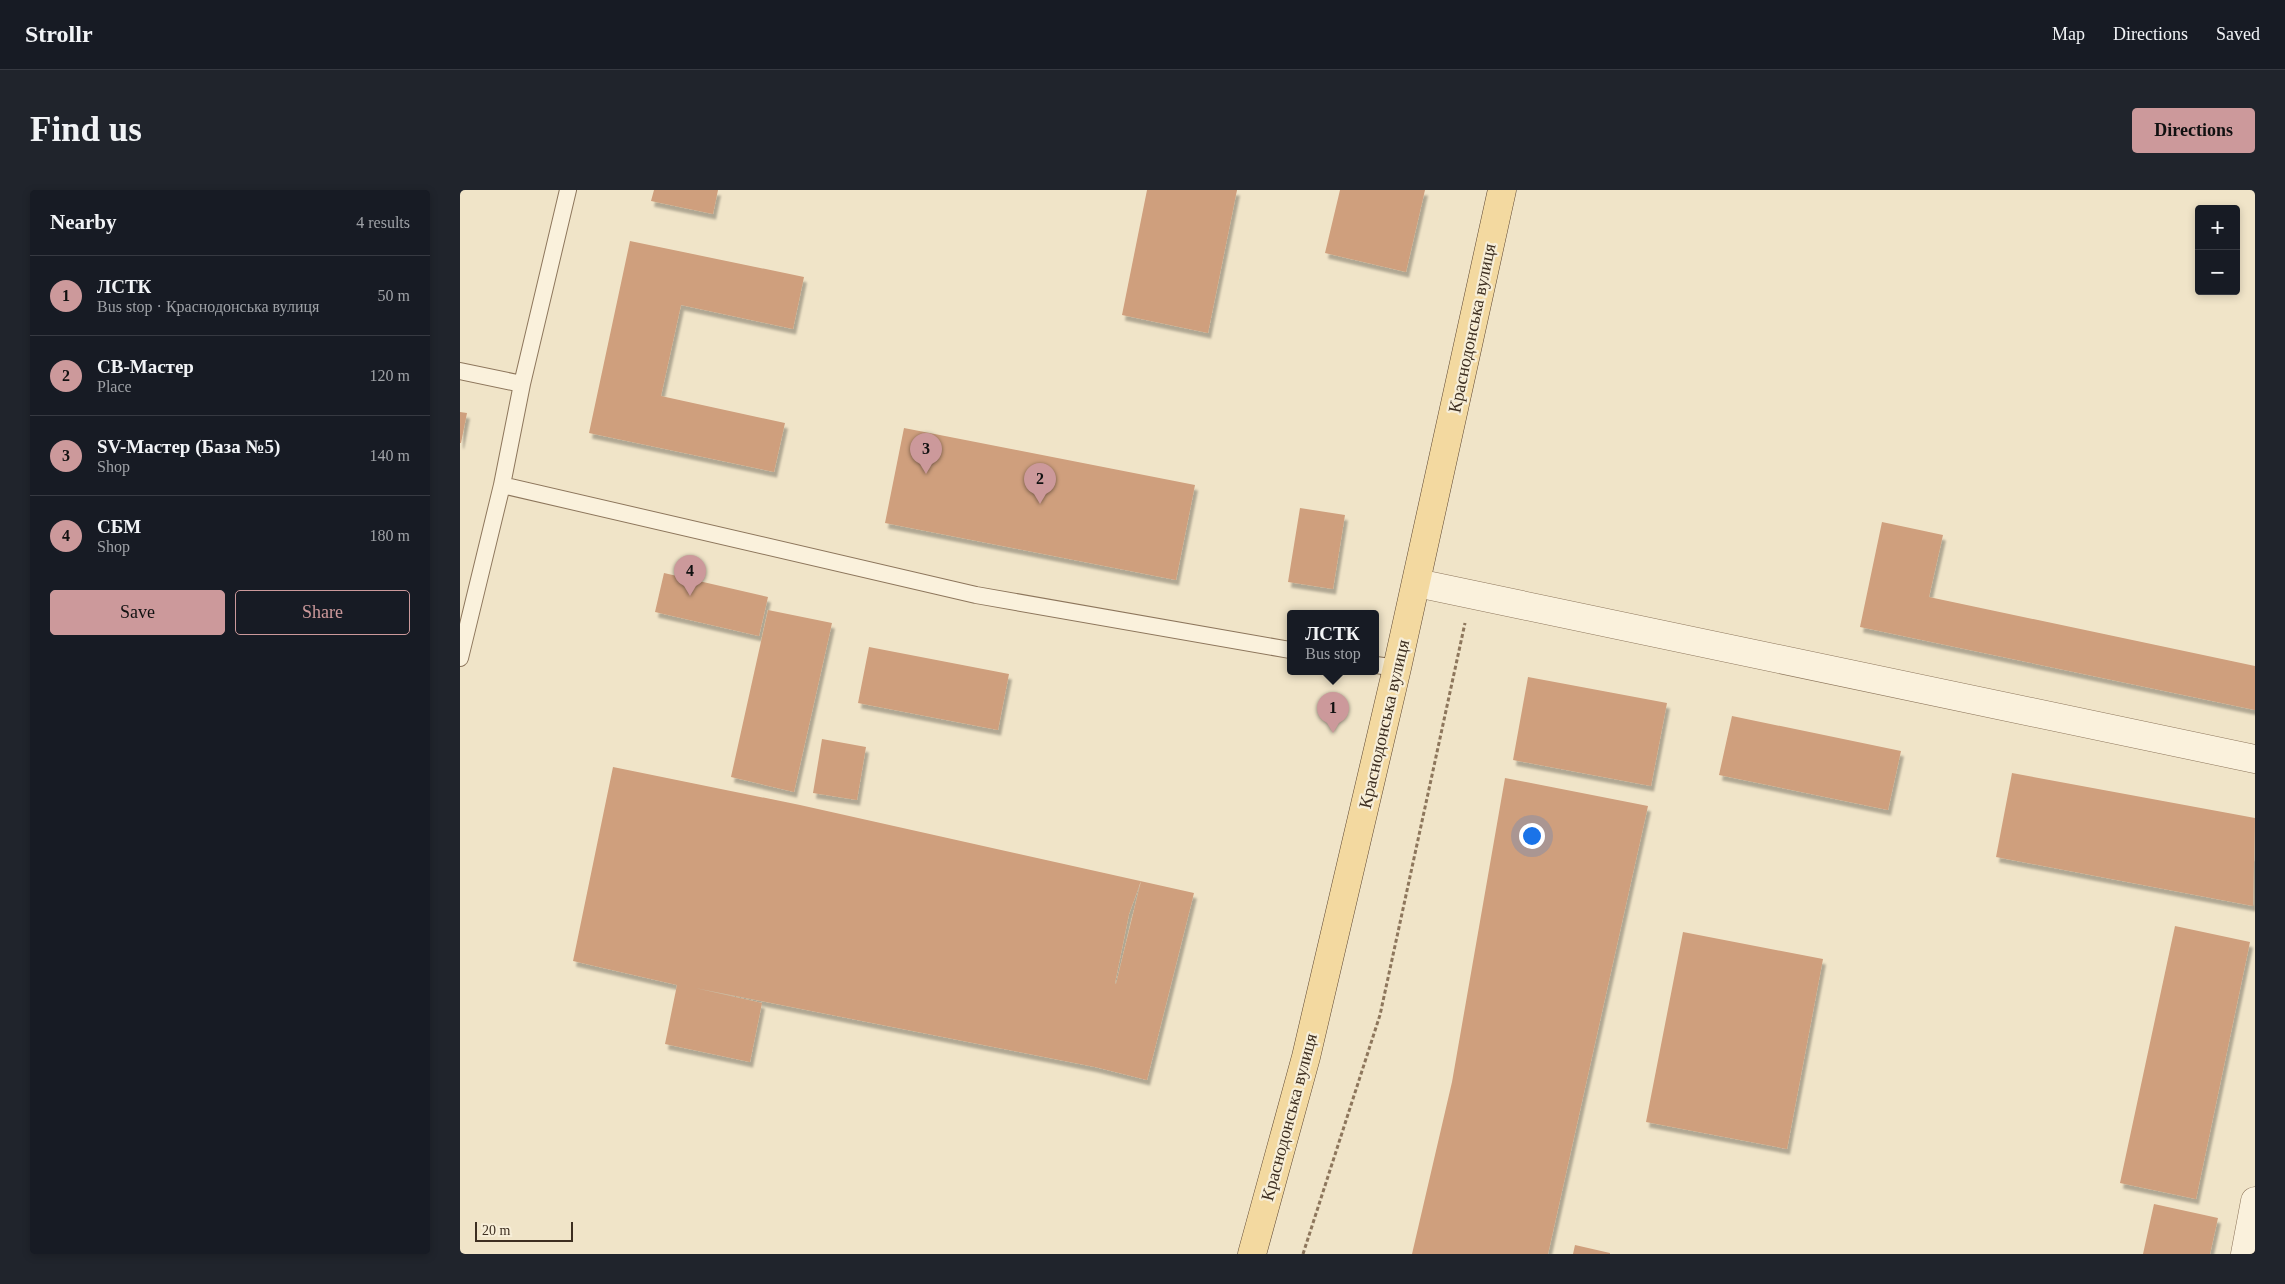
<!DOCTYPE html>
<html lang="en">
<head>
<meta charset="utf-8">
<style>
	:root { --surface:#171b24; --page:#20242c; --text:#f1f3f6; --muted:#9ea1a6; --line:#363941; --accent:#cc999b }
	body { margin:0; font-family:Georgia,serif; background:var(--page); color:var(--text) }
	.controls { position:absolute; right:15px; top:15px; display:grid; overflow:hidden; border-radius:5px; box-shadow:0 2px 8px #0003 }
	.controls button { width:45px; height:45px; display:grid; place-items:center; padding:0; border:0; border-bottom:1px solid var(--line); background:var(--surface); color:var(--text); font:25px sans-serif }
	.scale { position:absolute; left:15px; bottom:12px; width:98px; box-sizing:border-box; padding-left:5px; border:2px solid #3d2e20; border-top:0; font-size:14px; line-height:18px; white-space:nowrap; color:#3d2e20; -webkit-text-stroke:4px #f7eed8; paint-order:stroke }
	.you { position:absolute; left:1071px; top:645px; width:18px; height:18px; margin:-12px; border:4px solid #fff; border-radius:50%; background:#1a73e8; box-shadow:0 0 0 8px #1a73e833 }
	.badge { display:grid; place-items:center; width:32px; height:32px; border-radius:50%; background:var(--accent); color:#111; font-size:16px; font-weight:700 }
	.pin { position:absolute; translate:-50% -41px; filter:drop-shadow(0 1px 2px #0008) }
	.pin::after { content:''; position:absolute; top:26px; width:18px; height:15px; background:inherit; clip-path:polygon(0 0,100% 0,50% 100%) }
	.popup { position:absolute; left:827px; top:420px; width:92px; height:65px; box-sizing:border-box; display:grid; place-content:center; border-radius:5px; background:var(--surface); filter:drop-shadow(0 1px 4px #0005); font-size:16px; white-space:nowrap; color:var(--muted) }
	.popup b { font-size:19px; color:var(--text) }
	.popup::after { content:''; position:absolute; left:50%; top:100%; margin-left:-10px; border:10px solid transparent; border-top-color:var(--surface) }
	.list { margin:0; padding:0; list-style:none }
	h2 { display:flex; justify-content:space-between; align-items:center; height:65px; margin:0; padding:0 20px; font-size:21px }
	h2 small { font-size:16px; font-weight:400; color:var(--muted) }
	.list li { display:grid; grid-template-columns:32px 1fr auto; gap:15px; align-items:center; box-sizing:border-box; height:80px; padding:0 20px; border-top:1px solid var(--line) }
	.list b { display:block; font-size:19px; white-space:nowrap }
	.list p { margin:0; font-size:16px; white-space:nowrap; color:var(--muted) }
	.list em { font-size:16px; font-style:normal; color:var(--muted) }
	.actions { display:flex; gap:10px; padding:15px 20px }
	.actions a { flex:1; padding:11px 0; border:1px solid var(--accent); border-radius:5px; text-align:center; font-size:18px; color:var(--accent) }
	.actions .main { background:var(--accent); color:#111 }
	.map { position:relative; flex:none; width:1795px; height:1064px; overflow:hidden; border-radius:5px }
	header { display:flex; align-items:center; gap:30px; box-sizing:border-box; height:70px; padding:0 25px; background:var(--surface); border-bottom:1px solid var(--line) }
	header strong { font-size:24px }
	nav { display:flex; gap:28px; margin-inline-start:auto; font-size:18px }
	.intro { display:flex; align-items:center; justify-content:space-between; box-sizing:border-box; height:120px; padding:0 30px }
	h1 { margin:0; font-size:35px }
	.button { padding:12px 22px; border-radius:5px; background:var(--accent); color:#111; font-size:18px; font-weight:700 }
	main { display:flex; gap:30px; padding:0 30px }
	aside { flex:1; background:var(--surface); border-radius:5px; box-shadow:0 2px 8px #0003 }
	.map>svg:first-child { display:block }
	.building { fill:#cf9f7d; fill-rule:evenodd; filter:url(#shadow) }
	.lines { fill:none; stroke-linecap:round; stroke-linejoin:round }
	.service-casing { stroke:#8d765c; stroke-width:18 }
	.minor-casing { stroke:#8d765c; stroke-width:29 }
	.primary-casing { stroke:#5b4430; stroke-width:29 }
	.path { stroke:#8d765c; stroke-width:3; stroke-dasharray:4 2.5; stroke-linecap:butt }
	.service { stroke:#faf1dc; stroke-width:16 }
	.minor { stroke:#faf1dc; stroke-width:28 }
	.primary { stroke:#f3d9a0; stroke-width:28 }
	.labels { text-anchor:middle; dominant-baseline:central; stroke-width:4.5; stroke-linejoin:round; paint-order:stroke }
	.street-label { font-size:18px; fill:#3d2e20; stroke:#f7eed8 }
</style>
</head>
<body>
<header>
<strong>Strollr</strong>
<nav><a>Map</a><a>Directions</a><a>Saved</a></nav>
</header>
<div class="intro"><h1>Find us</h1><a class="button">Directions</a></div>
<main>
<aside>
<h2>Nearby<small>4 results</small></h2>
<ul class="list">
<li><span class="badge">1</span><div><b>ЛСТК</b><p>Bus stop · Краснодонська вулиця</p></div><em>50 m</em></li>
<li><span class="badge">2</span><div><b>СВ-Мастер</b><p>Place</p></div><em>120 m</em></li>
<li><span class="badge">3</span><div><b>SV-Мастер (База №5)</b><p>Shop</p></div><em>140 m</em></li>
<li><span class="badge">4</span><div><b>СБМ</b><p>Shop</p></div><em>180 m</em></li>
</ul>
<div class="actions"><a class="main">Save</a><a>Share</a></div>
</aside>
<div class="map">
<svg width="1795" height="1064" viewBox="0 0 1795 1064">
	<defs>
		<filter id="shadow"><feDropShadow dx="3" dy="5.5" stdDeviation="1" flood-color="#0004"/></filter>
	</defs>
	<rect width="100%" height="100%" fill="#f0e4c8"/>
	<path class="building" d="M194,0H258L253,24L191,11Z
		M687,0H777L748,143L662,125Z
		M880,0H965L946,82L865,63Z
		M170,51L344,87L333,139L221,115L201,206L325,233L314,282L129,243Z
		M0,222L7,223L1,253H0Z
		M444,238L735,295L716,390L425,333Z
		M840,318L885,325L873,399L828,392Z
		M1422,332L1483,345L1469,407L1795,476V520L1400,437Z
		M204,383L308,407L299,446L195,422Z
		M308,420L372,433L334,602L271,587Z
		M409,457L549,484L538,540L398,513Z
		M1068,487L1207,513L1191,596L1053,570Z
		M1272,526L1441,561L1428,620L1259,585Z
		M362,549L406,557L397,610L353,603Z
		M153,577L340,615L734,703L687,890L635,877L235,798L302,813L290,872L205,854L217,795L113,771ZM681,691L656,794L655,793L669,724Z
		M1552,583L1795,628L1793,716L1536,667Z
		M1045,588L1188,616L1088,1064H952L992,892Z
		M1715,736L1790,752L1736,1009L1660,993Z
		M1223,742L1363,769L1327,959L1186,932Z
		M1694,1014L1758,1028L1750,1064H1683Z
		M1115,1055L1150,1063V1064H1113Z"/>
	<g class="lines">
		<g class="service-casing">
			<path id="service" d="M108,0L62,194L42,295L516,405L830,460
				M0,181L62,194
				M0,468L42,295
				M916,475L937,478"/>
		</g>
		<g class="minor-casing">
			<path id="minor" d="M957,393L1795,569
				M1785,1064L1795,1011"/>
		</g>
		<g class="primary-casing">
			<path id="primary" d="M792,1064L846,867L937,478L1042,0"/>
		</g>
		<path class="path" d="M843,1064L920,825L1005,433"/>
		<use href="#service" class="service"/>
		<use href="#minor" class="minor"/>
		<use href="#primary" class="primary"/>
	</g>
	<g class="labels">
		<g class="street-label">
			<text transform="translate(1012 138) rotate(-78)">Краснодонська вулиця</text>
			<text transform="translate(924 534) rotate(-77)">Краснодонська вулиця</text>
			<text transform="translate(829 927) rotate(-75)">Краснодонська вулиця</text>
		</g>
	</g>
</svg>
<div class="controls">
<button>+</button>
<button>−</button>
</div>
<div class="scale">20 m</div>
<div class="you"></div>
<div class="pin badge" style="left:873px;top:543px">1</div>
<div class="popup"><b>ЛСТК</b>Bus stop</div>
<div class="pin badge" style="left:580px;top:314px">2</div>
<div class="pin badge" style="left:466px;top:284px">3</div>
<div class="pin badge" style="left:230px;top:406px">4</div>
</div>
</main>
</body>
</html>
